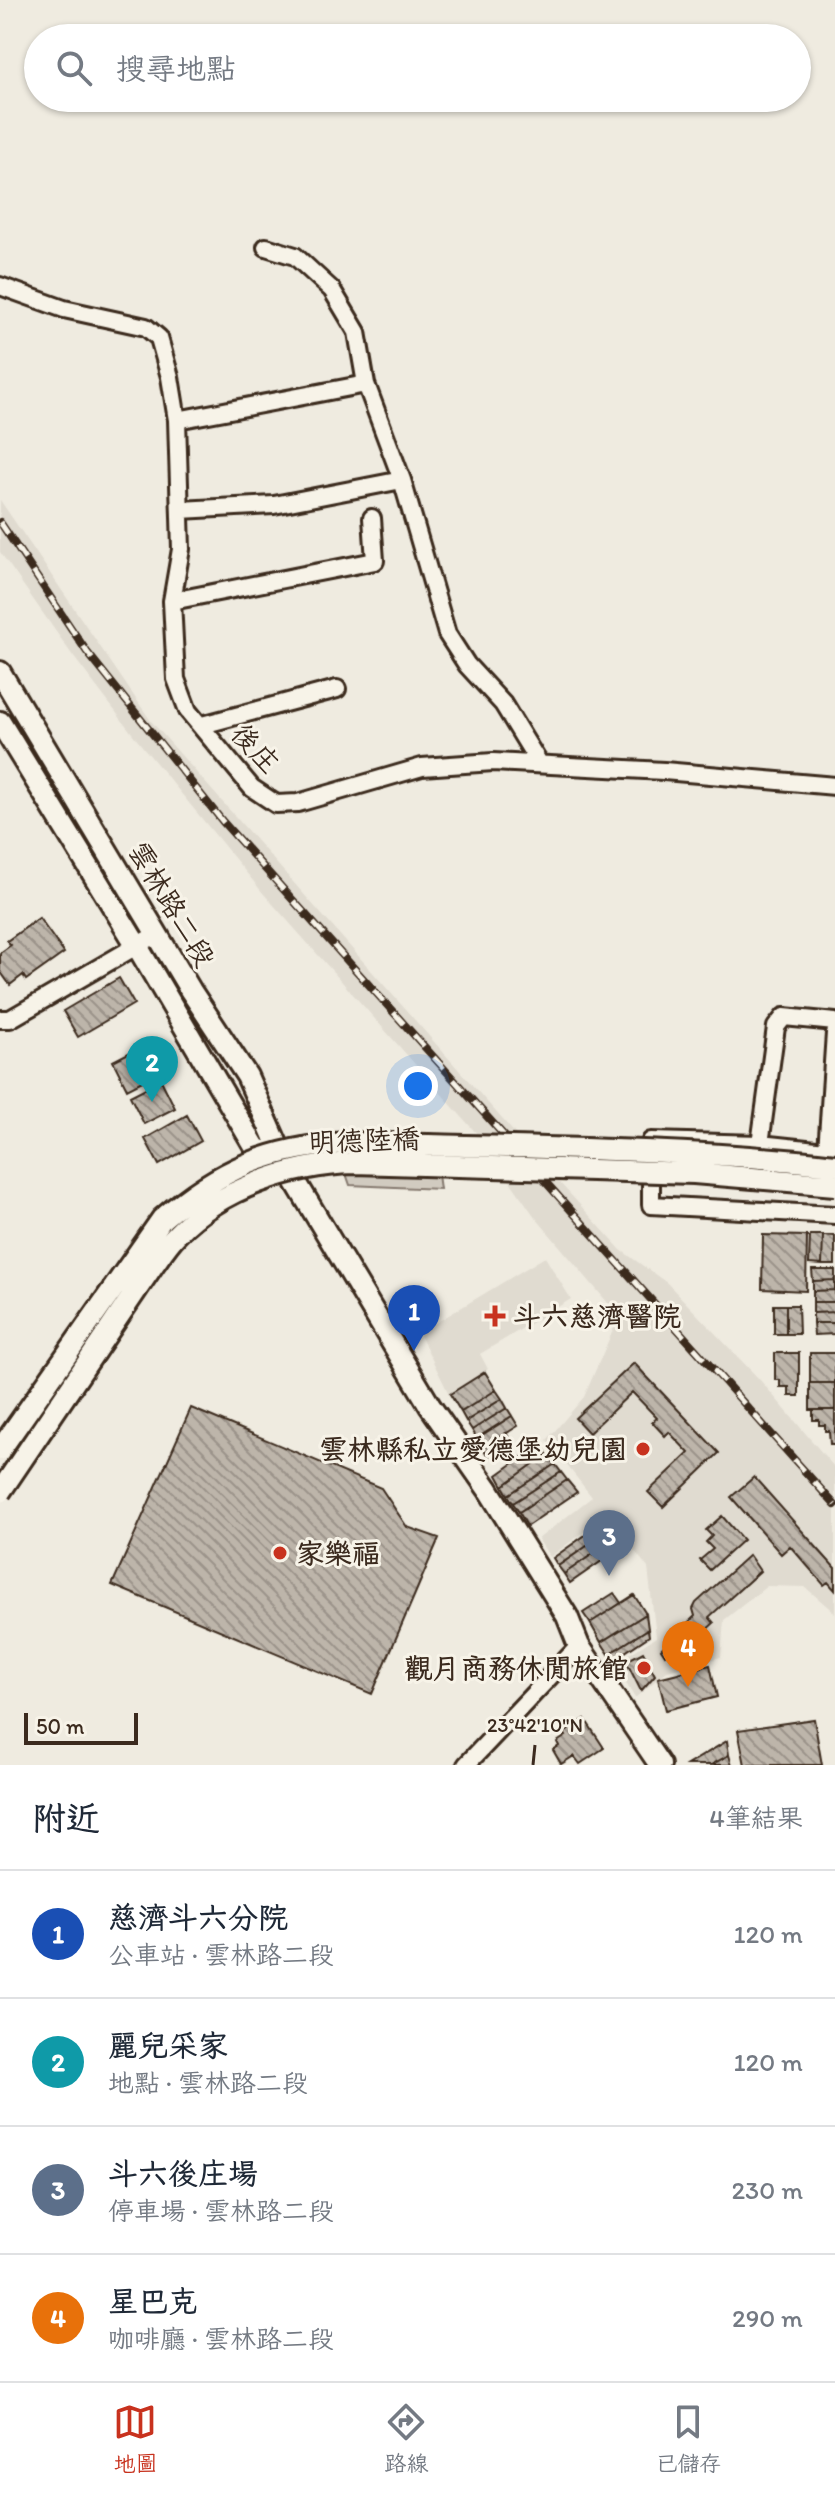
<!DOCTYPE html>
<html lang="zh-TW">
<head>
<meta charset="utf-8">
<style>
	:root { --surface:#fff; --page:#f2f2f3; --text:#1f2937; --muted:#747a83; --line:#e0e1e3; --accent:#c8321e }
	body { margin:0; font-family:Itim,"LXGW WenKai TC",sans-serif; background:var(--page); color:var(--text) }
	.scale { position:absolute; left:24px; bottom:20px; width:114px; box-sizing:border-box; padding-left:8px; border:4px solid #3b2a1e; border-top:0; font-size:22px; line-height:28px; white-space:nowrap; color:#3b2a1e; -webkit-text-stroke:6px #f7f3e8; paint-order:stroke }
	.you { position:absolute; left:418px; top:1086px; width:28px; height:28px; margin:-20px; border:6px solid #fff; border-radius:50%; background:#1a73e8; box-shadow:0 0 0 12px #1a73e833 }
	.badge { display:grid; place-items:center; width:52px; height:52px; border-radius:50%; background:var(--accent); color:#fff; font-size:26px; font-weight:700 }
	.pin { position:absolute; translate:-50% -66px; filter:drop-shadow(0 2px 4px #0008) }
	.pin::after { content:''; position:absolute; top:42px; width:28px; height:24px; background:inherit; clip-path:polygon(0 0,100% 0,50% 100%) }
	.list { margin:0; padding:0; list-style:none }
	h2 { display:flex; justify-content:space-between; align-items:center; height:104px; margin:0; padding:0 32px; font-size:34px }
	h2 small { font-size:26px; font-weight:400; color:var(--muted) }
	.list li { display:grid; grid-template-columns:52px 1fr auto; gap:24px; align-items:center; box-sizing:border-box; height:128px; padding:0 32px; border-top:2px solid var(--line) }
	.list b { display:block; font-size:30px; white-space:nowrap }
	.list p { margin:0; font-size:26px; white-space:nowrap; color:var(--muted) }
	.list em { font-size:26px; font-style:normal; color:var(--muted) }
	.icon { flex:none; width:44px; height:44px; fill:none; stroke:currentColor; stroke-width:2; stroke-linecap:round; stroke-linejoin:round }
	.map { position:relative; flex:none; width:835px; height:1765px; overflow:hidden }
	.search { position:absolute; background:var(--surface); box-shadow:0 2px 6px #0004; left:24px; right:24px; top:24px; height:88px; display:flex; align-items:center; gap:20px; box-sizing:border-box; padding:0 28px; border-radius:44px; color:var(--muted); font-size:30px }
	.sheet { height:616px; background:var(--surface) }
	nav { display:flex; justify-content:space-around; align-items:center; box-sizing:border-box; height:112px; border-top:2px solid var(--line); background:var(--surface); font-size:22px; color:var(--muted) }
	nav a { display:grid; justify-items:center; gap:4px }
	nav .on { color:var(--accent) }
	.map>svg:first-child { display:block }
	.built { fill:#e0dbd0 }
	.pitch { fill:#d1cbc0; stroke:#867a6f; stroke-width:2 }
	.building { fill:url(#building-back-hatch); stroke:#3b2a1e; stroke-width:2 }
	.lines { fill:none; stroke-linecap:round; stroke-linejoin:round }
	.minor-casing { stroke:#3b2a1e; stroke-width:22 }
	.major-casing { stroke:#3b2a1e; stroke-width:26 }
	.minor { stroke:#f7f3e8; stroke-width:16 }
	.major { stroke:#f7f3e8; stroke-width:20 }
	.rail-casing { stroke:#3b2a1e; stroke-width:8 }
	.rail { stroke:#f7f3e8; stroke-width:5; stroke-dasharray:15; stroke-linecap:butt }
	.major-bridge-casing { stroke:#3b2a1e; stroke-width:26; stroke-linecap:butt }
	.major-bridge { stroke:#f7f3e8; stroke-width:20 }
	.ticks { fill:none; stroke:#3b2a1e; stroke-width:3 }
	.poi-dot { fill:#c8321e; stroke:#f7f3e8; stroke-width:3 }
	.labels { text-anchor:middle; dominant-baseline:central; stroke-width:6; stroke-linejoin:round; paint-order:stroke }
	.street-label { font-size:28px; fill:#3b2a1e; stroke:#f7f3e8 }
	.poi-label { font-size:28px; font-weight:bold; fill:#3b2a1e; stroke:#f7f3e8; text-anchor:start }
	.ticks-label { font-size:20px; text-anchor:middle; fill:#3b2a1e; stroke:#f7f3e8; stroke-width:6; stroke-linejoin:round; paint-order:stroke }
</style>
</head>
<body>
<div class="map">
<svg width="835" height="1765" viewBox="0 0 835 1765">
	<defs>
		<pattern id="building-back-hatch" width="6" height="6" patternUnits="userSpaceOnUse" patternTransform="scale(2)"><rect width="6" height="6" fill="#bdb5aa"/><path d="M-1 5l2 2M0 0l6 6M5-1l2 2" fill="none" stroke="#9b938a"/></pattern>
	</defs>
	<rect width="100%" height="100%" fill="#efebe0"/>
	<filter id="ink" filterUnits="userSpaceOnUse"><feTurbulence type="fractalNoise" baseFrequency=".0125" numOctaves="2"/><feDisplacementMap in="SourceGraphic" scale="16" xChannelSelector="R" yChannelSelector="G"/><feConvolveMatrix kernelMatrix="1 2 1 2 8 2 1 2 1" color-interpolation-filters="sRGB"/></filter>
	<g filter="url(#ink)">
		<path class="built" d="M0,500L151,721L518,1137L621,1250L667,1283L760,1380L835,1468V1613L805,1587L767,1586L724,1620L721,1657L667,1671L635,1698L614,1664L656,1637L648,1568L607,1515L550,1557L538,1539L592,1497L547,1440L584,1397L619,1316L535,1217L478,1135L263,893L138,741L73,656L0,552Z
			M545,1257L571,1299L480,1354L488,1369L449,1394L419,1333Z"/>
		<path class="pitch" d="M334,1139H433L440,1189L350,1185Z"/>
		<path class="building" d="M39,918L64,953L26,980L23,975L10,985L0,971V953L11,945L7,941Z
			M119,978L134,1004L78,1037L63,1011Z
			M144,1045L158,1073L127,1089L113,1061Z
			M161,1080L175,1108L144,1124L130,1096Z
			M187,1115L201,1141L159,1165L145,1139Z
			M763,1235L807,1236L806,1291L762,1289Z
			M810,1235H823L822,1265L809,1264Z
			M823,1235L835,1236V1265H822Z
			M812,1270H835V1280L813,1281Z
			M835,1280V1290L813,1291V1281Z
			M835,1290V1302H813V1291Z
			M813,1302H835V1312L813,1313Z
			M774,1305H786V1334H774Z
			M786,1305H798L799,1334H786Z
			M835,1312V1323H813V1313Z
			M813,1323H835V1334L814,1335Z
			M775,1353H799V1396H789V1387H780V1380H775Z
			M810,1353H835V1383H810Z
			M634,1363L719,1453L663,1507L648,1492L689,1453L669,1432L665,1436L652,1422L657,1418L632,1392L589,1433L575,1418Z
			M485,1372L496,1390L461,1412L450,1394Z
			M810,1383H835V1410H810Z
			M496,1390L502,1399L466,1421L461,1412Z
			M502,1399L507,1408L472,1430L466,1421Z
			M191,1408L381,1488L407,1527L439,1538L372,1694L112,1585Z
			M507,1408L512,1416L477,1438L472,1430Z
			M813,1410H835V1444H830L829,1431H825V1425H819V1420H813Z
			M512,1416L518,1426L483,1448L477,1438Z
			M506,1433L511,1441L488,1456L483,1448Z
			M540,1444L547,1454L503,1486L497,1475Z
			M547,1454L555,1464L508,1495L503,1486Z
			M555,1464L561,1472L513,1503L508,1495Z
			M561,1472L567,1480L519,1512L513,1503Z
			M754,1477L835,1568V1590L828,1582L824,1585L790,1546L781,1554L731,1497Z
			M567,1480L577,1492L527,1526L519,1512Z
			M722,1516L743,1540L710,1570L700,1560L713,1549L706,1542L712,1536L706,1530Z
			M601,1524L607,1532L558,1566L553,1558Z
			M607,1532L613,1540L564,1574L558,1566Z
			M613,1540L619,1549L570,1583L564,1574Z
			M749,1555L760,1571L709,1617L714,1623L686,1648L681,1641L665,1655L661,1649L695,1616L693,1609L696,1603Z
			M614,1593L621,1603L590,1623L583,1613Z
			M634,1595L646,1614L601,1642L590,1623Z
			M646,1614L648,1629L609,1654L601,1642Z
			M648,1629L649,1636L613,1660L609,1654Z
			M643,1652L655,1675L641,1691L626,1661Z
			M710,1665L717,1697L666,1710L658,1678Z
			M585,1719L604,1748L580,1764L574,1756L561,1764L553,1750L559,1746L557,1742L566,1736L564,1733Z
			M814,1719L822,1765H745L738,1730Z
			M727,1741L729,1755L711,1765H687Z
			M729,1755L732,1765H711Z"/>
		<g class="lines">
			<g class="minor-casing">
				<path id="minor" d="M266,247L295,256L332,290L357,332L366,384L402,480L447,634L467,665L503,704L539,763
					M0,286L64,309L146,327L159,338L170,377L177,420L181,549L172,601L176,679L188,711L252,788L276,804L298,803L422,767L493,762L664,771L835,786
					M177,420L366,384
					M180,510L274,505L402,480
					M172,601L375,561L372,518
					M202,725L337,689
					M0,1019H10L157,934
					M760,1144L776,1027L784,1017L835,1022
					M827,1151L835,1033
					M835,1152L760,1144L651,1141V1205L835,1215
					M466,1765L579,1646"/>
			</g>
			<g class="major-casing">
				<path id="major" d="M0,672L191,991L247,1076L288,1169
					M0,722L137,946L255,1147L288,1169L430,1406L488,1489L567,1616L579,1646L660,1765"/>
			</g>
			<use href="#minor" class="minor"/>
			<use href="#major" class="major"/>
			<g class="rail-casing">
				<path id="rail" d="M0,522L87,652L223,822L835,1505"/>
			</g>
			<use href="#rail" class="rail"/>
			<g class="major-bridge-casing">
				<path id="major-bridge" d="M0,1450L162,1219C219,1169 272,1147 348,1143C510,1148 674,1147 835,1165
					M0,1492L154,1264C161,1254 168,1243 177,1234C221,1188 292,1165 354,1163L694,1173L835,1185"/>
			</g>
			<use href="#major-bridge" class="major-bridge"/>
		</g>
	</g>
	<path class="ticks" d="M533,1765L535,1745"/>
	<g class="poi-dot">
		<path d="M491 1304h8v8h8v8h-8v8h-8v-8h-8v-8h8z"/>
		<circle cx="643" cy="1449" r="8"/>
		<circle cx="280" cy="1553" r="8"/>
		<circle cx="644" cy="1668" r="8"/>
	</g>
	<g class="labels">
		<g class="street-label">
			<text transform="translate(256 748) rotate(48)">後庄</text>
			<text transform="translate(172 904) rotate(59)">雲林路二段</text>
			<text transform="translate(364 1140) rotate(-2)">明德陸橋</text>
		</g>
		<g class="poi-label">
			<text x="513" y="1316">斗六慈濟醫院</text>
			<text x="627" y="1449" text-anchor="end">雲林縣私立愛德堡幼兒園</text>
			<text x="296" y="1553">家樂福</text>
			<text x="628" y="1668" text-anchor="end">觀月商務休閒旅館</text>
		</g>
	</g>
	<g class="ticks-label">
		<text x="535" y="1732">23°42'10"N</text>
	</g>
</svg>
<div class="scale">50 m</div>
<div class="you"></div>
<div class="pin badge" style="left:414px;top:1351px;background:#1a4fb4">1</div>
<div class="pin badge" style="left:152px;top:1102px;background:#0f9aa8">2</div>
<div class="pin badge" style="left:609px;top:1576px;background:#5c6f8a">3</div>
<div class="pin badge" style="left:688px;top:1687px;background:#e8710a">4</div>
<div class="search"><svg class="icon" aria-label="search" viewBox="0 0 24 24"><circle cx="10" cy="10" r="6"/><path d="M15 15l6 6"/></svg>搜尋地點</div>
</div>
<section class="sheet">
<h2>附近<small>4筆結果</small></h2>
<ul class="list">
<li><span class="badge" style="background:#1a4fb4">1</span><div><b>慈濟斗六分院</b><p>公車站 · 雲林路二段</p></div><em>120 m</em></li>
<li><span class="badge" style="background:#0f9aa8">2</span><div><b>麗兒采家</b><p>地點 · 雲林路二段</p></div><em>120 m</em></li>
<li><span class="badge" style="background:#5c6f8a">3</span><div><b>斗六後庄場</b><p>停車場 · 雲林路二段</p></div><em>230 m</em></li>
<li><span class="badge" style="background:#e8710a">4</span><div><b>星巴克</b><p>咖啡廳 · 雲林路二段</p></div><em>290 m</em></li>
</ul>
</section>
<nav>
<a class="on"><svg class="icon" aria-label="map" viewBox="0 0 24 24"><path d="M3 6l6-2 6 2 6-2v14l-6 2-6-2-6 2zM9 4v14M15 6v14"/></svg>地圖</a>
<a><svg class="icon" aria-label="directions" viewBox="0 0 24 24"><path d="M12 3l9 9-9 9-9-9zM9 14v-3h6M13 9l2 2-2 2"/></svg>路線</a>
<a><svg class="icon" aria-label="saved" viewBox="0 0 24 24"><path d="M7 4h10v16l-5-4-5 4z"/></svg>已儲存</a>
</nav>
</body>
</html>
